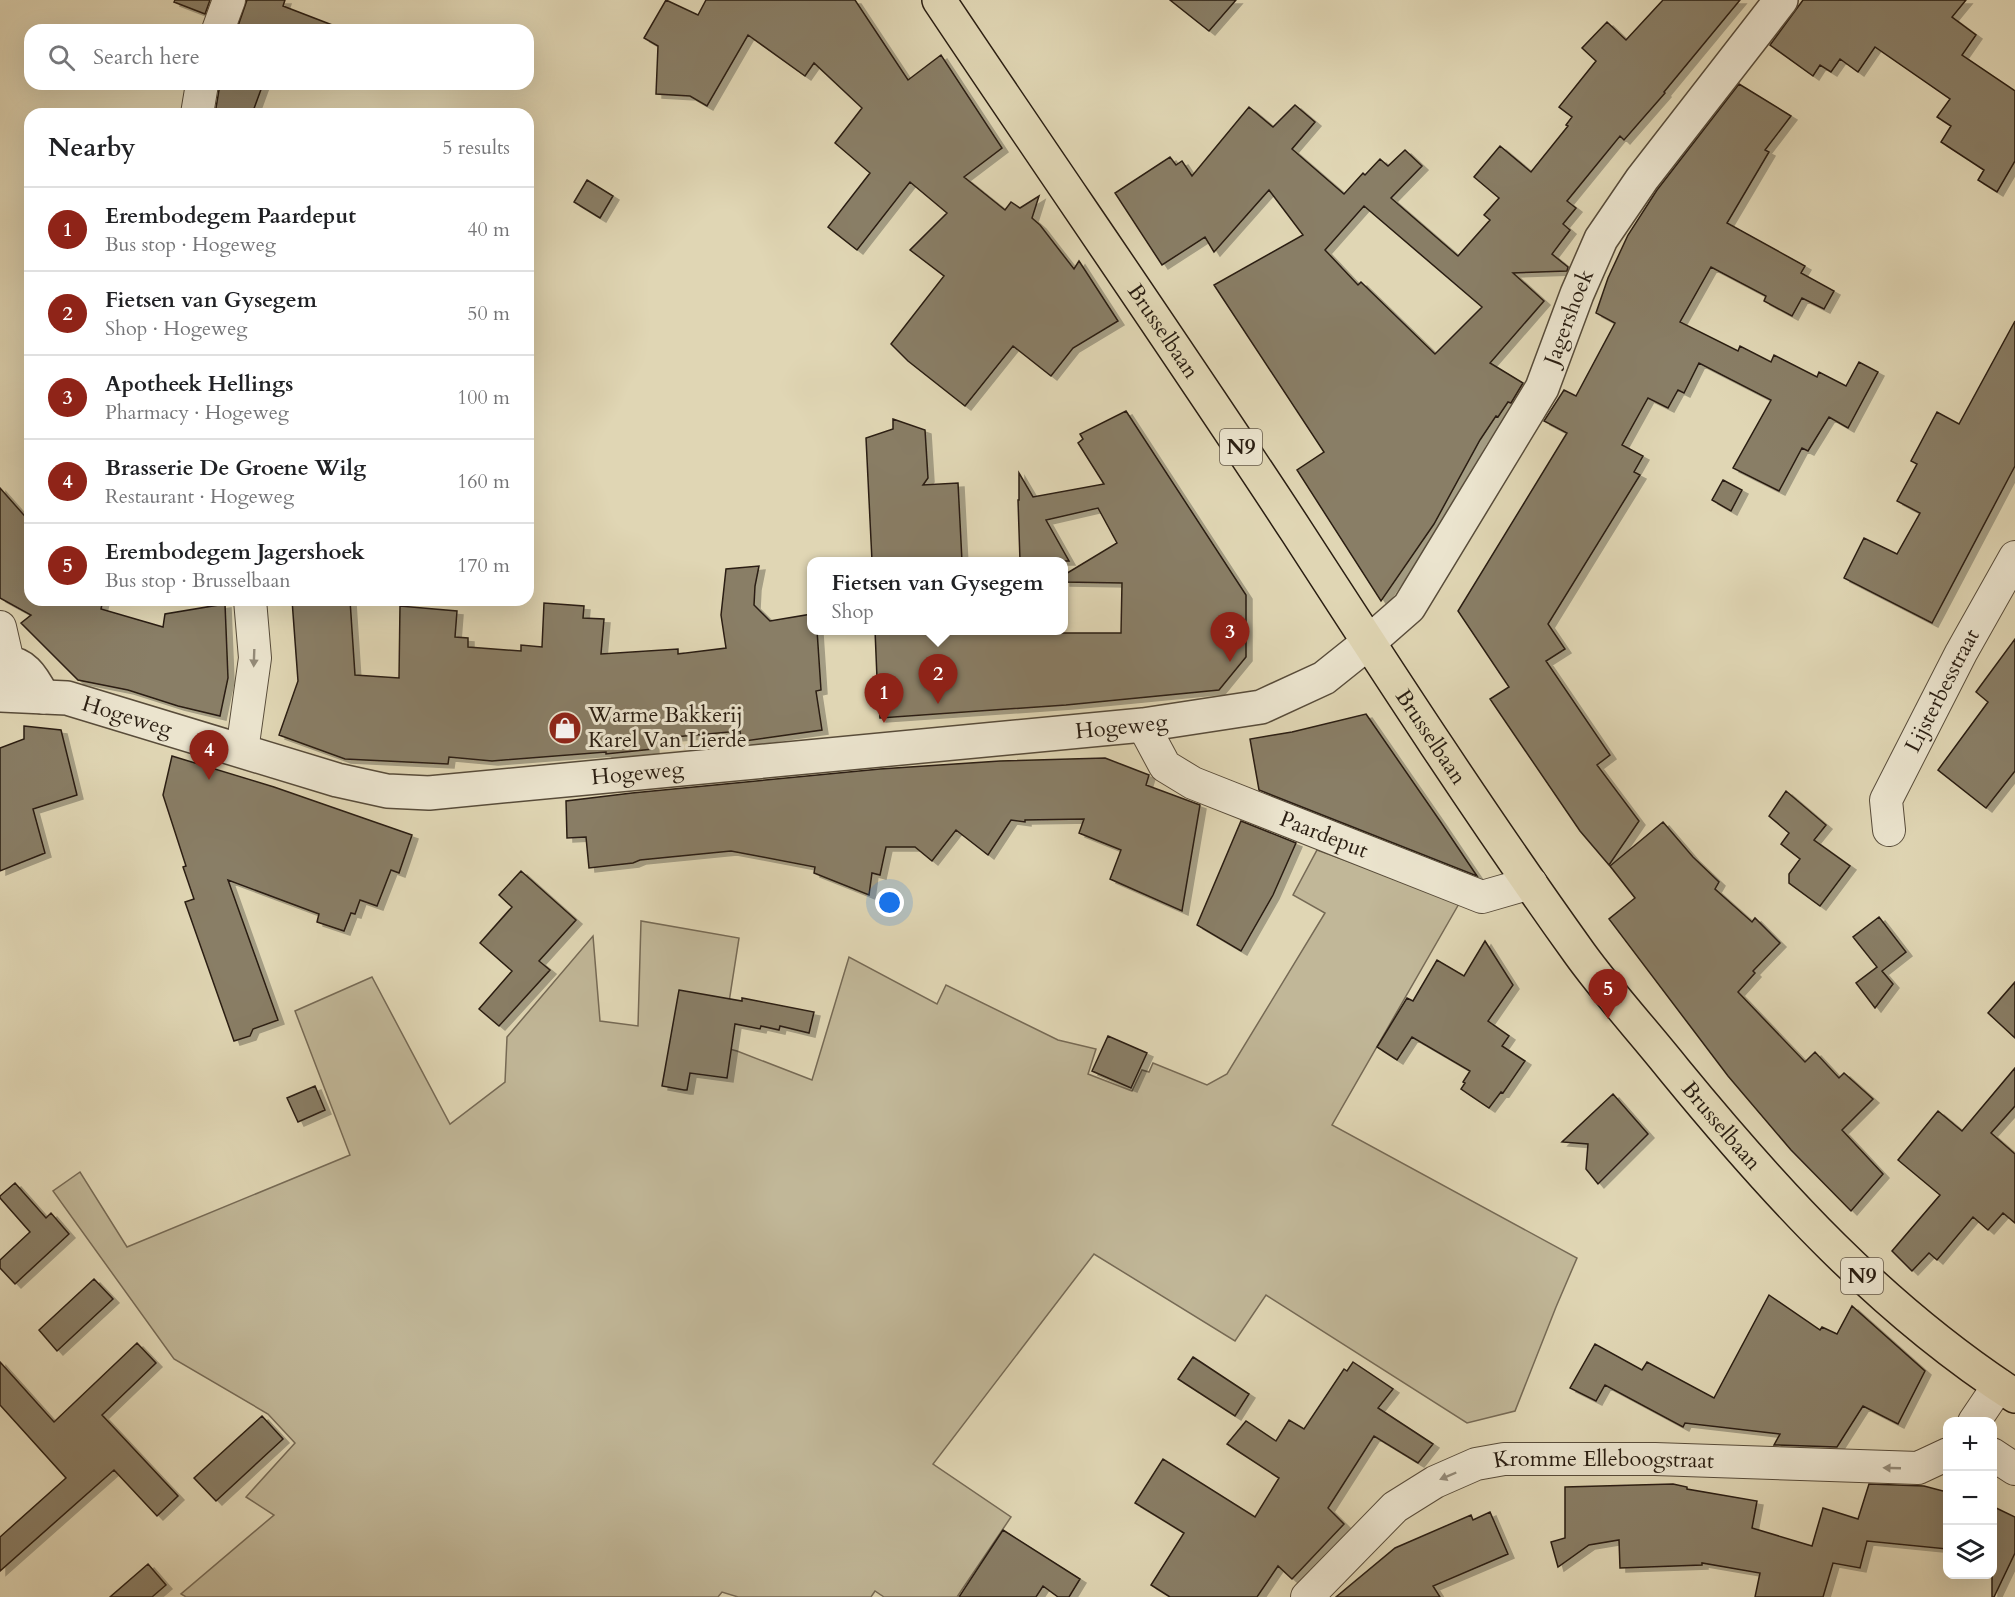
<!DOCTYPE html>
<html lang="en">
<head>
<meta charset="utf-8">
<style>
	:root { --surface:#fff; --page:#f6f6f6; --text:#202124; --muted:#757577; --line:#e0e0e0; --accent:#8f2418 }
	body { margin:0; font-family:Cardo,serif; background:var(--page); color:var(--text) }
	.controls { position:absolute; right:18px; bottom:18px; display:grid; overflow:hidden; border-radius:12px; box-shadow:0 6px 24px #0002 }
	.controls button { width:54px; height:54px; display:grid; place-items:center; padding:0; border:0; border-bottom:2px solid var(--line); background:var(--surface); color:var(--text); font:30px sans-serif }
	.you { position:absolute; left:890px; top:903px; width:21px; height:21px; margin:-15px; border:4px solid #fff; border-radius:50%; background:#1a73e8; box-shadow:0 0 0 9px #1a73e833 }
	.badge { display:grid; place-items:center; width:39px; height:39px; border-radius:50%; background:var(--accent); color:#fff; font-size:20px; font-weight:700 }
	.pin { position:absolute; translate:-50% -50px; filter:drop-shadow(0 2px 3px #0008) }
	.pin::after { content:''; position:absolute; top:32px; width:21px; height:18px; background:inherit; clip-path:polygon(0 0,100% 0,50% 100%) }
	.popup { position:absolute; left:807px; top:557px; width:261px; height:78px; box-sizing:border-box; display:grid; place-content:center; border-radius:12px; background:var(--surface); filter:drop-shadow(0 2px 4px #0005); font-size:20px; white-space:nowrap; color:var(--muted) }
	.popup b { font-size:22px; color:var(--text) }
	.popup::after { content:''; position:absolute; left:50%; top:100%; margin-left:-12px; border:12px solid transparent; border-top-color:var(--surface) }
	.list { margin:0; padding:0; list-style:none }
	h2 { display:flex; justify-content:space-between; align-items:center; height:78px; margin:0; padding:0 24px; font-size:26px }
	h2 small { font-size:20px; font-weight:400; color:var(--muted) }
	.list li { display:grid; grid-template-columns:39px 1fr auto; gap:18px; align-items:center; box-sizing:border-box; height:84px; padding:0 24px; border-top:2px solid var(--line) }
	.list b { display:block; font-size:22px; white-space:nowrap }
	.list p { margin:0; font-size:20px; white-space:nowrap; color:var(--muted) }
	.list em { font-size:20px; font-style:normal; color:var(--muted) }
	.icon { flex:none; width:33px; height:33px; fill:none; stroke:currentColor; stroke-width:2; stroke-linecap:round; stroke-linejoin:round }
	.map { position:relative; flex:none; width:2015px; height:1597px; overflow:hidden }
	.search { position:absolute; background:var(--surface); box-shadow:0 6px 24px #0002; left:24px; top:24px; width:510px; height:66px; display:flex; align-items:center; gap:15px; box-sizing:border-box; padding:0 21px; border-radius:18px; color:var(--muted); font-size:22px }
	.panel { position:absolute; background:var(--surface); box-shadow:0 6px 24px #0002; left:24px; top:108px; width:510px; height:498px; border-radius:18px }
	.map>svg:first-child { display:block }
	.green { fill:#c1b798; stroke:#766a55; stroke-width:1.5 }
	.building { fill:#897e66; stroke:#2a1e12; stroke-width:1.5; fill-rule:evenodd; filter:url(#shadow) }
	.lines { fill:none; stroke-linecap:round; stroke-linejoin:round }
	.minor-casing { stroke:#584c3a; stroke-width:34 }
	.tertiary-casing { stroke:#584c3a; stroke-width:36 }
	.primary-casing { stroke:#2a1e12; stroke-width:36 }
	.minor { stroke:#ebe4ce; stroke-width:32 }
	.tertiary { stroke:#ebe4ce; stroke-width:33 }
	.primary { stroke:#e0d6b4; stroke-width:33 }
	.oneway { fill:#948b79 }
	.labels { text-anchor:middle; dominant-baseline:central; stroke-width:6; stroke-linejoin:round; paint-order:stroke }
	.shield { fill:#ebe4ce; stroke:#64594a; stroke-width:1.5 }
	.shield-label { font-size:21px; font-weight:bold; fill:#2a1e12 }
	.street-label { font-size:22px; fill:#2a1e12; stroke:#ebe4ce }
	.poi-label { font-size:22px; fill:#2a1e12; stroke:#ebe4ce; text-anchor:start }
</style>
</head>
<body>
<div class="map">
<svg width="2015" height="1597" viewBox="0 0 2015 1597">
	<defs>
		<filter id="shadow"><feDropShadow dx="6" dy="4" stdDeviation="0" flood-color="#0004"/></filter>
	</defs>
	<rect width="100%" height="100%" fill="#e0d6b4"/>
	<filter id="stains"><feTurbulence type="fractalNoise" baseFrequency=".00333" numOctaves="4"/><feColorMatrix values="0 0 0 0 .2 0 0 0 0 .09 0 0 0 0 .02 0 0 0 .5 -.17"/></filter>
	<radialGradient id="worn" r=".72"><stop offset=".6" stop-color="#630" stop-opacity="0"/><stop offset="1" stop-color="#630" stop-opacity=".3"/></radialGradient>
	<path class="green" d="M1317,850L1460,902L1332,1125L1577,1258L1556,1307L1515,1411L1467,1423L1266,1295L1235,1341L1094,1254L933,1464L1011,1517L957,1597H884L875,1591L871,1597H738L722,1592L718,1597H186L181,1594L274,1515L246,1497L295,1443L268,1414L174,1359L53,1191L80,1172L127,1247L350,1155L295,1011L372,977L450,1124L505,1082L507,1037L593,936L600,1021L638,1026L641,921L739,938L722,1047L737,1051L812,1080L849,957L937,1004L946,985L1058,1040L1096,1049L1088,1074L1132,1091L1142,1070L1149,1072L1153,1063L1207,1085L1227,1074L1325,913L1293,895Z"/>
	<path class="building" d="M175,0H210L205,14L174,2Z
		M247,0H285L283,6L340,28L339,30H248L238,26Z
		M666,0L698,15L706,0H855L908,80L941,55L1002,148L964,177L1005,210L1011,202L1020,208L1039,196L1032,218L1040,225L1074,269L1079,261L1118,321L1073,348L1051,376L1013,346L965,406L908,361L891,344L944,276L910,250L947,213L910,182L857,250L828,227L870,173L835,143L862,108L814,63L805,76L748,35L707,106L690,96L656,94L658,46L644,38Z
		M1170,0H1236L1209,31Z
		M1663,0H1740L1664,92L1665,93L1624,140L1620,136L1567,201L1576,208L1563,224L1570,230L1552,254L1568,267L1567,271L1513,273L1544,301L1490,363L1523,383L1511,403L1508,402L1498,417L1496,416L1480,440L1434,524L1381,601L1297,470L1324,452L1214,285L1303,235L1269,190L1214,252L1205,237L1162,265L1115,193L1170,157L1176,165L1182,161L1192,176L1249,107L1273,127L1295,105L1315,122L1292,149L1344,194L1363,173L1365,175L1380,159L1388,166L1405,150L1422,166L1391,198L1458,256L1490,220L1484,215L1499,198L1474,177L1500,146L1531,172L1568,126L1566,125L1572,117L1559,107L1596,61L1582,48L1607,22L1626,40ZM1364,206L1482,307L1435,354L1361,282L1358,285L1325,250Z
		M1803,0H1966L1952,17L1976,35L1962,55L2015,91V161L1997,192L1978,180L1984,170L1941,142L1951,126L1937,117L1950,99L1875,47L1858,72L1840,59L1831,72L1820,65L1813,76L1770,45Z
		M220,84H263L252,114H215Z
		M1739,84L1791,116L1765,150L1769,152L1727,223L1805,266L1801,273L1834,291L1824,309L1802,298L1792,316L1764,301L1766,296L1711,267L1680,322L1738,351L1740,346L1771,362L1774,355L1817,377L1819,372L1846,386L1859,362L1878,372L1848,428L1829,417L1808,451L1802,448L1779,491L1733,468L1771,400L1699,363L1684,393L1678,390L1668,408L1648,398L1622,445L1643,456L1634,472L1640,475L1548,624L1565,649L1546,661L1610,755L1597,765L1639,821L1609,865L1580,831L1490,699L1509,687L1458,611L1567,433L1544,421L1564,390L1576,396L1615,323L1596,313L1608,278L1628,235L1657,190Z
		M587,180L613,196L600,218L574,202Z
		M2015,321V466L1932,623L1844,578L1864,538L1897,554L1920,513L1897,501L1917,464L1911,461L1937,412L1959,424Z
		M1126,411L1246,595V657L1219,690L1066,705L880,718L878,693L882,688L877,678L875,630H966V632L1051,630V633H1121L1122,583L1064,582V575L1117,543L1098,508L1046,520L1069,561H1020L1018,500H1019V473L1033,497L1104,484L1078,443L1083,439L1080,434Z
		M893,419L925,430L928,478L923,485L958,483L962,561H872L866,438L893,429Z
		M1723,480L1742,490L1731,511L1712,500Z
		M0,488L30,522V600H103L101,609L163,627L165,614L225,604L228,678L220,716L178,706L128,690L78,680L21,623L31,615L0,598Z
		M759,566L755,586L754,605L770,621L812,614V630H817L821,690L816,691L822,730L745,741V739H741L740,731L652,739L653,749L606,754V752L492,761L449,757L448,764L345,759L279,735L298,681L292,600H350L355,675L399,678L400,606L457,611L455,637L468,638V647L521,651V645L542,647L544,603L584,606L583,618L604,619L601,654L678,649V654L726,648L721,615L726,569Z
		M2015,639V771L1986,808L1938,770L1988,702L1976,692Z
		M1366,714L1440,821L1477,876L1259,790L1250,739L1292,732Z
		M24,726L61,730L77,795L33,809L45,853L0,871V748L24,739Z
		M172,756L274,787L412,835L399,873L391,870L377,906L360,900L355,914L351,913L344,931L317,922L319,914L228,880L278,1020L253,1029L250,1036L234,1041L185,902L194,899L183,867L186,866L163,795Z
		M1105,758L1149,775L1146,785L1200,805L1182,911L1110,879L1121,850L1079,833L1084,819L1025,820V822L1011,820L988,855L956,830L932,861L915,847H886L880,875L872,873L869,895L814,873L815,867L731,851L640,860L633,863L589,868L586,837L567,838L566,801L632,793L880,769L1000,761Z
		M1786,791L1826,825L1814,840L1850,866L1820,906L1789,883V874L1800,859L1781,844L1789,833L1769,816Z
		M1241,821L1296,843L1273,895L1241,951L1197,925Z
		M1663,822L1693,857L1719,882L1715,889L1752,922L1755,918L1780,943L1753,971L1755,973L1738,992L1805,1062L1815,1052L1839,1078L1844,1073L1873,1099L1842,1130L1883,1174L1851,1211L1791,1150L1728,1076L1609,919L1635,898L1610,866Z
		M521,871L576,920L539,961L550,970L499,1026L479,1009L512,971L480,943L512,907L499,895Z
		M1879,917L1906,952L1882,971L1893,984L1875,1008L1856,983L1877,967L1853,937Z
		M1485,941L1513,985L1488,1021L1509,1036L1502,1046L1525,1061L1503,1093L1501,1092L1489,1108L1461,1089L1465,1083L1463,1082L1470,1071L1412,1037L1397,1060L1377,1047L1407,998L1413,1001L1437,960L1464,976Z
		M2015,982V1038L1988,1013Z
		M679,990L742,1001V998L814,1012L809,1033L780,1026L779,1030L761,1026L760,1029L735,1024L727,1078L690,1073L687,1090H684L662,1086Z
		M1108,1036L1147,1053L1131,1088L1092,1071Z
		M2015,1068V1106L1991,1133L2015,1154V1223L2003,1213L1988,1230L1973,1217L1937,1260L1929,1253L1912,1271L1892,1251L1940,1195L1898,1160L1938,1111L1962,1131Z
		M315,1086L325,1110L298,1122L287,1098Z
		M1613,1094L1648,1134L1598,1184L1586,1169L1588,1144L1562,1142Z
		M15,1183L46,1218L51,1213L69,1234L15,1284L0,1268V1260L30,1232L0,1198V1196Z
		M94,1279L113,1299L57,1351L39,1330Z
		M1769,1295L1820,1330L1822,1327L1837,1334L1852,1306L1925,1371L1898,1424L1863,1406L1837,1447L1778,1445H1774L1780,1434L1685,1423L1683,1427L1605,1385L1596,1401L1570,1388L1595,1344L1642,1370L1647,1362L1714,1398Z
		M137,1343L156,1363L102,1415L178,1496L157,1516L114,1470L0,1571V1537L66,1478L0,1405V1362L54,1422Z
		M1193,1357L1249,1394L1235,1416L1178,1379Z
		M1353,1362L1393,1389L1378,1408L1433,1444L1418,1463L1374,1436L1328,1508L1344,1524L1292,1579L1278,1566L1257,1597H1170L1151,1585L1184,1533L1135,1503L1163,1459L1255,1517L1279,1478L1227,1444L1246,1421L1276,1441L1289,1420L1304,1429L1344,1369L1347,1371Z
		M262,1416L283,1439L216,1501L194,1478Z
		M1673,1484L1687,1487V1489L1757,1501L1752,1528L1812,1546L1823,1508L1858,1519L1869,1484L1924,1486L1947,1492V1549L1867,1541L1860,1568L1833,1563L1823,1597H1755L1760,1573L1702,1563V1565L1620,1568L1619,1540L1589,1545L1558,1567L1551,1542L1565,1538V1487Z
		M1992,1506L2015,1517V1553L1994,1597H1992Z
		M1490,1512L1508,1554L1433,1586L1440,1597H1336L1395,1548L1471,1515L1473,1520Z
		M1003,1530L1080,1579L1069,1597H1058L1043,1586L1036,1597H959Z
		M148,1564L166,1585L152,1597H110Z"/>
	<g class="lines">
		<g class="minor-casing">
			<g id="minor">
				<path d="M218,30L229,0"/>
				<path d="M197,114L202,84"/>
				<path d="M0,627L8,662"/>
				<path id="s1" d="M1143,725L1165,766L1193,783L1482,897L1531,883"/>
				<path d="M242,751L255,658L250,600"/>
				<path id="s2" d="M1889,830L1886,800L1961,653L2015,557"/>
				<path d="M1974,1422L1999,1385"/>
				<path d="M1992,1454L2015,1469"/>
				<path id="s3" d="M1307,1597L1395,1507L1435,1482L1476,1464L1504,1459H1655L1918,1468L1948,1454"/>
			</g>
		</g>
		<g class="tertiary-casing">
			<g id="tertiary">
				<path d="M0,665C23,658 34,680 43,697"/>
				<path id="s4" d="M0,695L67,698L337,780L387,791L429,793L1143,725L1261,707L1324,678L1369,642L1409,607L1542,388L1577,294L1601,239L1642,179L1781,0"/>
			</g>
		</g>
		<g class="primary-casing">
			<g id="primary">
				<path id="s5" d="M939,0C1058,178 1180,353 1297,532C1389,674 1481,816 1580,954C1609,994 1644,1032 1675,1071C1776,1194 1881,1309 2015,1396"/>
			</g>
		</g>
		<use href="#minor" class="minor"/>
		<use href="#tertiary" class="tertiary"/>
		<use href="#primary" class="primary"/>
	</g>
	<defs><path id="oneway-solid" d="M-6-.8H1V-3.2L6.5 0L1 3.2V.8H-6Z" transform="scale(1.5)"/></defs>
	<g class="oneway">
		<use href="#oneway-solid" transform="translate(254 658) rotate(92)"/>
		<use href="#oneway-solid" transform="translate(1892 1468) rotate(-178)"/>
		<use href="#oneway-solid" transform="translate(1448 1476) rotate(157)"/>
	</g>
	<defs>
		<g id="shop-disc" transform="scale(1.725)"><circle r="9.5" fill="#8f2418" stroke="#ebe4ce"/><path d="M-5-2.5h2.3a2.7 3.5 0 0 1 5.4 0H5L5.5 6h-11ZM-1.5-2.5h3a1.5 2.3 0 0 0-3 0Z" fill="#fff"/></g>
	</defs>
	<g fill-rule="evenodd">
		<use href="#shop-disc" x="565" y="728"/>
	</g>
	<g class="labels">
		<g class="shield">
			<rect x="1220" y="429" width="42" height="36" rx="4.5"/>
			<rect x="1841" y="1258" width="42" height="36" rx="4.5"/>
		</g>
		<g class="shield-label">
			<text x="1241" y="447">N9</text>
			<text x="1862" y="1276">N9</text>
		</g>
		<g class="street-label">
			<text stroke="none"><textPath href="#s4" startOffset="1791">Jagershoek</textPath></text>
			<text stroke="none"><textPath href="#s5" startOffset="400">Brusselbaan</textPath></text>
			<text stroke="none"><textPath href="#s2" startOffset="153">Lijsterbesstraat</textPath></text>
			<text stroke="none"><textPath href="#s4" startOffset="130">Hogeweg</textPath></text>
			<text stroke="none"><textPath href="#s4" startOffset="1138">Hogeweg</textPath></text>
			<text stroke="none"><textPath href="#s5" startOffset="886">Brusselbaan</textPath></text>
			<text stroke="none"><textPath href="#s4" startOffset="652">Hogeweg</textPath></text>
			<text stroke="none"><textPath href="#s1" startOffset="220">Paardeput</textPath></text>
			<text stroke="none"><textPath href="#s5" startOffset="1372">Brusselbaan</textPath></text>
			<text stroke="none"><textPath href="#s3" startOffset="346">Kromme Elleboogstraat</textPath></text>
		</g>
		<g class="poi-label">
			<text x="588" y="715">Warme Bakkerij<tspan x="588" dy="25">Karel Van Lierde</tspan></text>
		</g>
	</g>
	<rect width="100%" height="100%" filter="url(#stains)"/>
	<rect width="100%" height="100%" fill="url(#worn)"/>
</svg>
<div class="controls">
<button>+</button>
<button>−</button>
<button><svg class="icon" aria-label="layers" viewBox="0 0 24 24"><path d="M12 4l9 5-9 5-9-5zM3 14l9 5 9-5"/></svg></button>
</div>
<div class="you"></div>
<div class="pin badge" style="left:884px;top:723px">1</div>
<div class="pin badge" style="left:938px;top:704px">2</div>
<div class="popup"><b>Fietsen van Gysegem</b>Shop</div>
<div class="pin badge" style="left:1230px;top:662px">3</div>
<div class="pin badge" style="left:209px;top:780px">4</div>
<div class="pin badge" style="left:1608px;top:1019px">5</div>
<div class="search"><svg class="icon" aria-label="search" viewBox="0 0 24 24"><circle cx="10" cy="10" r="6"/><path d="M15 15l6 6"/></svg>Search here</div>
<section class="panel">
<h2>Nearby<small>5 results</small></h2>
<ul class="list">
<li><span class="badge">1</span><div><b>Erembodegem Paardeput</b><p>Bus stop · Hogeweg</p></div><em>40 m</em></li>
<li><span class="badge">2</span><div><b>Fietsen van Gysegem</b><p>Shop · Hogeweg</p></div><em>50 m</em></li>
<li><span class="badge">3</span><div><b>Apotheek Hellings</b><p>Pharmacy · Hogeweg</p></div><em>100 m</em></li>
<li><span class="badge">4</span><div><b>Brasserie De Groene Wilg</b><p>Restaurant · Hogeweg</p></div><em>160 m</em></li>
<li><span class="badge">5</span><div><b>Erembodegem Jagershoek</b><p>Bus stop · Brusselbaan</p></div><em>170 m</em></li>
</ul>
</section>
</div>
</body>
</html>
